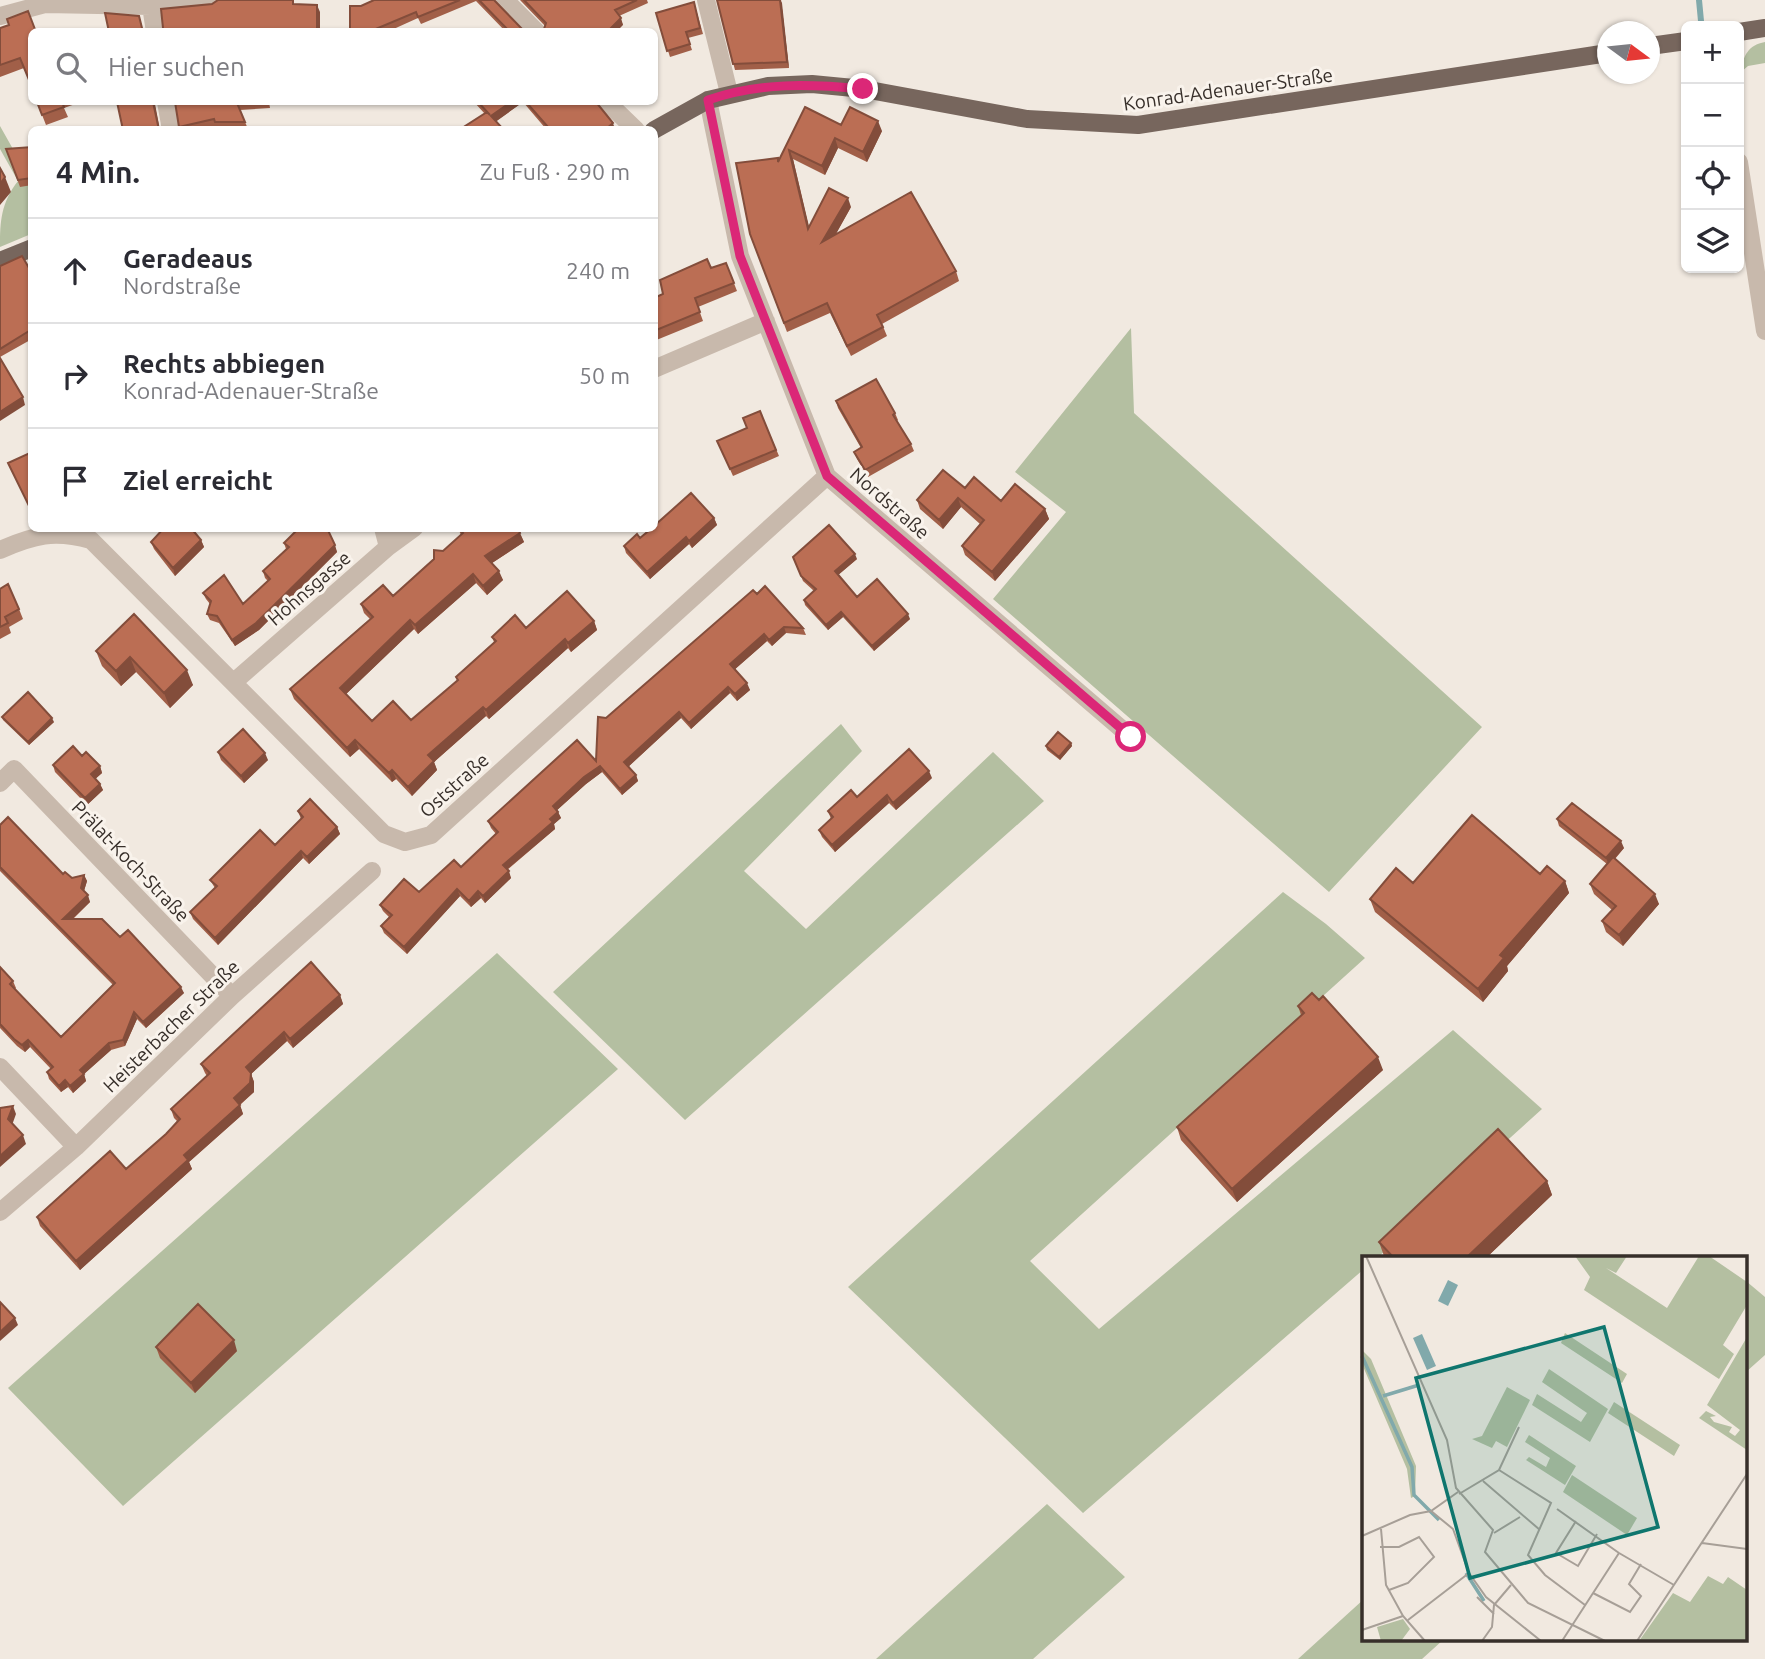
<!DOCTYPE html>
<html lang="de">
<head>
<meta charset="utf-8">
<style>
	:root { --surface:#fff; --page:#f7f7f7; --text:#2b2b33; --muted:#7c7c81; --line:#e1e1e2 }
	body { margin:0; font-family:Ubuntu,sans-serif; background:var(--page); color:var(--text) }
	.controls { position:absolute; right:21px; top:21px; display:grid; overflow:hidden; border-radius:10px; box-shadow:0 2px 5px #0004 }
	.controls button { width:63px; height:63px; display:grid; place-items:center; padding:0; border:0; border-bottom:2px solid var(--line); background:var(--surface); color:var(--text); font:35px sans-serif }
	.compass { position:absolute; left:1597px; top:21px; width:63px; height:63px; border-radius:50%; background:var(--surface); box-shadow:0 2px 5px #0004; rotate:105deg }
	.stop { position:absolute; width:21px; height:21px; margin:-16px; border:5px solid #db2777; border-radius:50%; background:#fff }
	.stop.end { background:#db2777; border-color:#fff; box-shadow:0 2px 7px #0008 }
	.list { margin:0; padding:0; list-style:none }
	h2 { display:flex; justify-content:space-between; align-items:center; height:91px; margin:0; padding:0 28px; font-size:30px }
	h2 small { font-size:23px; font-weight:400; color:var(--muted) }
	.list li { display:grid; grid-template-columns:46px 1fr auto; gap:21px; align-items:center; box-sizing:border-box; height:105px; padding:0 28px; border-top:2px solid var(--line) }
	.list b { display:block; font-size:26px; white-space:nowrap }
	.list p { margin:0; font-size:23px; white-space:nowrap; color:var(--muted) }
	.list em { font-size:23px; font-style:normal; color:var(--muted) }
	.icon { flex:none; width:38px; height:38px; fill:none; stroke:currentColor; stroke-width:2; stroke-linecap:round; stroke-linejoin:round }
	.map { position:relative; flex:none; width:1765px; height:1659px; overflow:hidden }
	.search { position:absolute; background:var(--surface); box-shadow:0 2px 5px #0004; left:28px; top:28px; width:630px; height:77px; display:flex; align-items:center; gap:18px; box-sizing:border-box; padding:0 24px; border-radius:10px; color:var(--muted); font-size:26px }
	.panel { position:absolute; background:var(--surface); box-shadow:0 2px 5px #0004; left:28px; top:126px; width:630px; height:406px; border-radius:10px }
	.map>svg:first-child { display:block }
	.green { fill:#b4bfa1 }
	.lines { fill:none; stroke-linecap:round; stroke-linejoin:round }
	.stream { stroke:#81a9ab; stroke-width:6 }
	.minor { stroke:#c8b9ac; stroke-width:18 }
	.major { stroke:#77665d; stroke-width:18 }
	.wall { fill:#a15f48 }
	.shaded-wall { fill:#834d3b }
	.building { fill:#bb6e54; stroke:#834d3b; stroke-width:2 }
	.route { stroke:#db2777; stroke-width:9 }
	.labels { text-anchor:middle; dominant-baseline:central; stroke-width:6; stroke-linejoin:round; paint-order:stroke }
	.street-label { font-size:19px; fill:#372f2a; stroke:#f9f3ec }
	.inset-river { fill:none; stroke:#81a9ab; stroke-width:3.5 }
	.inset-road { fill:none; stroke:#a79f97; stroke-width:2 }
	.view { fill:#0f766e; fill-opacity:0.15; stroke:#0f766e; stroke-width:3.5 }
	.inset-edge { fill:none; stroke:#372f2a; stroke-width:3.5 }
</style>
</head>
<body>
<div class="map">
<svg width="1765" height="1659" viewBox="0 0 1765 1659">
	<rect width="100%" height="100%" fill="#f1e9e0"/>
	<path class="green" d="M1765,42V63L1748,66L1741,72C1743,56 1748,45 1765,42Z
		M0,126L31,181V234L0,247C0,221 1,203 18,181L0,149Z
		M1131,328L1134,413L1482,727L1329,892L993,599L1066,512L1015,472Z
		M841,724L862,751L744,871L806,929L993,752L1044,801L685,1120L553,992Z
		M1283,892L1326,924L1365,958L1030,1261L1099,1329L1453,1030L1542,1109L1377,1258H1364V1269L1083,1513L848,1287Z
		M497,953L618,1069L123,1506L8,1388Z
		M1746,1281L1765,1297V1355L1746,1372Z
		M1047,1504L1125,1577L1033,1659H876Z
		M1364,1599V1640H1443L1422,1659H1298Z"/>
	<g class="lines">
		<path class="stream" d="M1699,0L1701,21"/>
		<path class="minor" d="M505,0L537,32
			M706,0L729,93
			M151,6L155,32
			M0,16L45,4L151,6L214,0
			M708,100L740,256L827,476L1131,737
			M166,102L171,130
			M607,102L636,130
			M1739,162L1765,331
			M654,369L766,321
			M383,528L388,547
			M0,550C34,535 54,530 91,540L384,834L405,842L431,835L827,476
			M235,681L388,547L414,528
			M0,783L14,769L232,996
			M0,1067L76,1147
			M0,1212L76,1147L232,996L372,871"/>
		<path class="major" d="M1739,32L1765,28
			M1650,46L1686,41
			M654,130L708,100L768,86L812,84L864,89L1027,119L1138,125L1608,53
			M0,261L32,248"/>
	</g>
	<path class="wall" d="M374,0H495L525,32H506L476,1L421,24L418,18L387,32H350L361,6Z
		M520,0H647L648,3L619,16L623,25L545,26Z
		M717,0H781L789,68L735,70Z
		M694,2L703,34L688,38L692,50L670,57L656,13Z
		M9,25L24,68L0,77V28Z
		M37,102H81L64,108L68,117L46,125Z
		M175,102H269L270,108L240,110L248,129L218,130L216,126L201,130H180Z
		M474,102H523L496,121L485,114Z
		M523,102H597V103L616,129H546Z
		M805,107L841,125L882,131L867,162L838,148L825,175L793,159L809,228L851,207L835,235L956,271L959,281L882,324L887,336L851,356L830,313L787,332L750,234L778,158L779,161Z
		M32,147V185L20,187L6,149Z
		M726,263L737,291L698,307L703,321L654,341V298L663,294L711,268Z
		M0,266L32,273V339L0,357Z
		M836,401L895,413L898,420L897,421L911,444L914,451L868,477L857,459L854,452L861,448L838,408Z
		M760,411L779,456L733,476L720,447L747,428Z
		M965,488L1001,501L1045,509L1049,519L995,581L965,555L962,546L980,524L961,507L943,529L920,509L917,500Z
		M714,518L717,525L692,548L689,544L650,579L626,553L624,546L640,538Z
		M299,528H331L328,530L337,552L259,630L235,646L219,623L210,620L207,614L210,604L206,599L203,593L243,604L268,581L265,578L263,571L286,549L284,543Z
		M458,528H517L524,542L492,563L503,580L487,595L476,583L418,634L414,629L346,694L372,721L411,720L457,681L456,677L494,642L492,637L526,628L594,621L597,630L571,652L568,648L489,719L486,716L434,762L437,770L412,796L396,779L392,782L359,749L350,757L294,699L290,689L370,619L364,613L361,604L393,596L461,535Z
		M201,540L204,547L175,576L154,549L151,542Z
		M793,557L857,559L838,575L857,597L910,619L874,651L843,617L828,630L805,605L804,600L814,591L803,581Z
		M0,589L19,609L23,619L9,627L11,633L0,639Z
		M757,594L803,628L806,635L786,633L772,646L767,641L735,669L750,690L737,701L730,693L691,729L681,718L629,766L636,775L638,781L622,795L602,772L586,784L557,810L561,818L554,824L555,829L507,870L511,878L485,903L481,898L471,907L460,896L407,954L384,933L381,926L389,917L383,911L380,905L419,892L461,867L496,834L491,828L488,821L596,761L606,718Z
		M134,614L193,685L170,708L136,672L121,686L102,666L96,651Z
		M2,717L54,722L29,745L3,720Z
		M1071,743L1072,746L1060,760L1047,750L1046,746Z
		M218,752L268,760L244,783L221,760Z
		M82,756L100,766L102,773L95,779L100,784L103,790L87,805L55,772L53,765Z
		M932,778L896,810L889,803L835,852L822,837L819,830L831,819L828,811L857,797Z
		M298,811L337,827L340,834L309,864L303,858L218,945L193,919L190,912L215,888L210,880L275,845L301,819Z
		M1557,819L1624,848L1615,859L1659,904L1623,946L1606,932L1602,921L1612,910L1594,894L1590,884L1607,864L1559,826Z
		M0,825L63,874L72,878L84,875L87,881L84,891L90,902L73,919L120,937L184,993L146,1028L137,1019L125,1046L111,1050L84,1074L86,1081L73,1093L68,1087L61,1092L49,1079L47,1072L51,1069L30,1047L25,1052L17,1046L0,1028V967L13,981L16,988L15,989L61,1037L113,985L0,871Z
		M1540,874L1565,881L1569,893L1507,966L1508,971L1483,1002L1375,912L1370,899L1413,883Z
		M340,995L343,1004L293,1048L287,1041L251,1074L254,1082V1092L240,1105L243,1114L189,1162L192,1169L80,1270L40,1226L37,1217L126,1169L166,1134L177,1121L174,1118L171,1109L207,1076L205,1073L201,1064Z
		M1298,1006L1383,1070L1237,1202L1181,1140L1177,1127L1301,1015Z
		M1547,1181L1552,1195L1486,1258H1386L1384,1256L1379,1242Z
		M156,1347L237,1351L195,1393L160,1358Z"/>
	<path class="shaded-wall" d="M780,0L782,3L789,68L787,62Z
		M317,5L320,12V32H317Z
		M621,18L623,25L616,32H607Z
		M153,102H156L155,104L160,130H159Z
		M511,102H523L494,123L491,116Z
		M878,121L882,131L867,162L863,152Z
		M613,123L615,130H605Z
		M835,138L838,148L825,175L822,166Z
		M789,150L793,159L812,239L808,229Z
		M5,177L11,192L0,205V184Z
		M848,198L851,207L826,252L822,242Z
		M23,397L25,405L0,421V412Z
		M958,498L961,507L943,529L939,520Z
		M1045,509L1049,519L995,581L992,572Z
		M714,518L717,525L692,548L689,541Z
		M520,533L524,542L489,565L485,556Z
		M686,537L689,544L650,579L647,572Z
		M201,540L204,547L175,576L173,568Z
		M335,545L337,552L259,630L235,646L232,640Z
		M855,554L857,559L837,576L835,571Z
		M499,571L503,580L487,595L483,586Z
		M473,574L476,583L418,634L415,625Z
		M841,612L843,617L828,630L826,625Z
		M908,614L910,619L874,651L872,646Z
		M410,620L414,629L343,697L340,688Z
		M594,621L597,630L571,652L568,643Z
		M784,627L786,633L772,646L769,640Z
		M764,634L767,641L733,671L730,664Z
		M565,639L568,648L489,719L486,710Z
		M130,657L136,672L121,686L116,671Z
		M187,670L193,685L170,708L164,693Z
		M747,683L750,690L737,701L735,694Z
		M728,687L730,693L691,729L689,723Z
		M483,707L486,716L434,762L437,770L412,796L408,787L428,755Z
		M679,712L681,718L627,768L624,762Z
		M52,718L54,722L29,745L28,742Z
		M355,740L359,749L350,757L347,748Z
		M1071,743L1072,746L1060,760L1059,757Z
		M265,753L268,760L244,783L241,776Z
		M100,766L102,773L93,781L91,774Z
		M600,766L602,772L586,784L555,812L553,806L584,777Z
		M392,770L396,779L392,782L389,773Z
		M929,771L932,778L896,810L893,803Z
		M636,775L638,781L622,795L620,789Z
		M100,784L103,790L87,805L85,798Z
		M887,795L889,803L835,852L832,845Z
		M558,812L561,818L554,824L555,829L505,871L503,865Z
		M337,827L340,834L309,864L307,857Z
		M1621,841L1624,848L1609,865L1606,858Z
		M301,851L303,858L218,945L215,938Z
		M509,871L511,878L485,903L483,896Z
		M84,875L87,881L83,894L81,888Z
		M1565,881L1569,893L1507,966L1508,971L1483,1002L1478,989L1500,955Z
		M457,889L460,896L407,954L404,947Z
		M478,891L481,898L471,907L469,901Z
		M1655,894L1659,904L1623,946L1619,935Z
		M88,895L90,902L66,925L63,919Z
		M181,987L184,993L146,1028L143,1022Z
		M340,995L343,1004L293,1048L290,1039Z
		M134,1012L137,1019L125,1046L123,1040Z
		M284,1032L287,1041L251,1074L254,1082V1092L237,1107L234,1098L246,1067Z
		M28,1040L30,1047L25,1052L22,1045Z
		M109,1043L111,1050L84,1074L86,1081L73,1093L70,1086L80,1070Z
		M1378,1057L1383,1070L1237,1202L1232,1189Z
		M65,1080L68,1087L61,1092L59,1086Z
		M240,1105L243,1114L189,1162L192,1169L80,1270L76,1261L184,1155Z
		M13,1106L16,1114L11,1128L8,1119Z
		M23,1135L26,1144L0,1167V1156Z
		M1547,1181L1552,1195L1486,1258H1466Z
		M15,1318L18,1325L0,1341V1332Z
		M234,1340L237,1351L195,1393L191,1383Z"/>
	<path class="building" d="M218,0H293V4L317,5V32H159L163,28L161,9L212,4Z
		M374,0H460L418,17L416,12L371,31V32H350V6H361Z
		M479,0H494L525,32H510Z
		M524,0H637L615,10L621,18L607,32H543L546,23Z
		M717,0H780L787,62L733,64Z
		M694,2L700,28L686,32L690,44L667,51L656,13Z
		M28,11L36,32H32V87L20,58L0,65V28L9,25L7,19Z
		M105,13L139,16L143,32H109Z
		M37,102H62L64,107L42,115Z
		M117,102H153L159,130H123Z
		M175,102H256L237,103L245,122H215L214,119L179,127Z
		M478,102H511L491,116L504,130H459L487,112L490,115Z
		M526,102H596L613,123L605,130H545L548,127Z
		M805,107L841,125L850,107L878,121L863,152L835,138L822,166L789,150L808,229L829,188L848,198L822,242L911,192L956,271L877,315L883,327L847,346L827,303L784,323L750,234L736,163L778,158V162Z
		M32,147V178L18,180L6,149Z
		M0,168L5,177L0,184Z
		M22,256L32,273V335L29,331L0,349V266Z
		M707,259L711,268L726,263L734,283L695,298L700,312L654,331V298L663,294L660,280Z
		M0,358L23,397L0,412Z
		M876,379L895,413L893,415L911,444L865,470L854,452L862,447L836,401Z
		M760,411L776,450L730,469L717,441L747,428L743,418Z
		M32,452V507L30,508L8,463Z
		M943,470L965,488L974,477L1001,501L1015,484L1045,509L992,572L962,546L984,520L958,498L939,520L917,500Z
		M691,493L714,518L689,541L686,537L647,572L624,546L637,534L640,538L652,528H654V526Z
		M829,525L855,554L835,571L857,597L877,579L908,614L872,646L841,612L826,625L804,600L816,589L801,576L793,557Z
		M164,528H191L201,540L173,568L151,542Z
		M299,528H327L335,545L256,623L232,640L217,616L207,614L211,601L203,593L224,575L243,604L270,579L263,571L289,547L284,543Z
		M459,528H517L520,533L485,556L499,571L483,586L473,574L415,625L410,620L340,688L372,721L393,701L411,720L458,680L456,677L496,641L492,637L515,615L526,628L567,591L594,621L568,643L565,639L486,710L483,707L428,755L434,761L408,787L392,770L389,773L355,740L347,748L290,689L373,617L361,604L383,585L393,596L434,559V550L443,551L463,533Z
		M8,584L19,609L5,617L8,623L0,627V589Z
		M765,586L803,628L784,627L769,640L764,634L730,664L747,683L735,694L728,687L689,723L679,712L624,762L636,775L620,789L600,766L584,777L553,806L558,812L550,819L553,822L503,865L509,871L483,896L478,891L469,901L457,889L404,947L381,926L392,915L380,905L404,879L419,892L454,860L461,867L498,832L488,821L577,740L596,761L598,717L606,718L753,590L757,594Z
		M134,614L187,670L164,693L130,657L116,671L96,651Z
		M28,692L52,718L28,742L2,717Z
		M243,729L265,753L241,776L218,752Z
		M1058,732L1071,743L1059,757L1046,746Z
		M73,746L82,756L86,752L100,766L91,774L100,784L85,798L53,765Z
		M909,749L929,771L893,803L887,795L832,845L819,830L833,817L828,811L851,790L857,797Z
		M310,799L337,827L307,857L301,851L215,938L190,912L217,886L210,880L260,830L275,845L303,817L298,811Z
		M1572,803L1621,841L1606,858L1557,819Z
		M1472,815L1540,874L1547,866L1565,881L1500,955L1504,958L1478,989L1370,899L1396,868L1413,883Z
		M8,817L63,874L65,872L72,878L84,875L81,888L88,895L63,919H102L120,937L128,930L181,987L143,1022L134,1012L123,1040L109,1043L80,1070L84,1074L70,1086L65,1080L59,1086L47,1072L53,1067L28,1040L22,1045L14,1039L0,1024V967L13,981L10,984L61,1037L115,983L0,867V825Z
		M1613,857L1655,894L1619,935L1602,921L1616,906L1590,884Z
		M311,962L340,995L290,1039L284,1032L246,1067L251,1073L250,1083L234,1098L240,1105L184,1155L188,1160L76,1261L37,1217L110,1151L126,1169L166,1134L180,1119L171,1109L210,1073L201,1064Z
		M1312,993L1319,1000L1323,996L1378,1057L1232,1189L1177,1127L1304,1013L1298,1006Z
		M13,1106L8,1119L23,1135L0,1156V1108Z
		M1498,1129L1547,1181L1466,1258H1394L1379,1242Z
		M0,1302L15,1318L0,1332Z
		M198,1304L234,1340L191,1383L156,1347Z"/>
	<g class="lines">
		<path class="route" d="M863,89C810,84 760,82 708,100L740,256L827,476L1131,737"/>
	</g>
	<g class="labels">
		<g class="street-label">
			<text transform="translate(1228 89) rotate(-8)">Konrad-Adenauer-Straße</text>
			<text transform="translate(890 503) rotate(41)">Nordstraße</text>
			<text transform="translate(309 588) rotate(-41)">Hohnsgasse</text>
			<text transform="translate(454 785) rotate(-42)">Oststraße</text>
			<text transform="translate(131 861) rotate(46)">Prälat-Koch-Straße</text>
			<text transform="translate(171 1026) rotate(-44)">Heisterbacher Straße</text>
		</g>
	</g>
	<g transform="translate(1362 1256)">
		<rect width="385" height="385" fill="#f1e9e0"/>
		<path d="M213,0H265L254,17L244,12L305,52L337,0H347L385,26V49L361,89L372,98L357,123L222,34L228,21ZM203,77L265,118L260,127L199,87ZM385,81V194L337,162L344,155L354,160L348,161L352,166L370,171L367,176L373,180L378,174L345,149ZM0,94L9,103L54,210L53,240L49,242L45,213L0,108ZM187,113L246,153L228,186L170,149L175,138L219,166L225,157L180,126ZM145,131L168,144L145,191L134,185L130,192L110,183L120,180ZM252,146L318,189L312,200L246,157ZM167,179L214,210L203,229L164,204L167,201L184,211L188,202L163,186ZM210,219L275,262L265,279L201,236ZM346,320L361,328L366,321L385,334V385H277L311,337L328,346ZM41,363L48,373L39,385H19L15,371Z" fill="#b4bfa1"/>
		<path d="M86,24L96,29L86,50L76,45ZM60,78L74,110L65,114L51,82Z" fill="#81a9ab"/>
		<path class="inset-river" d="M0,100L50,211L52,239L77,264M21,140L57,129M104,317L122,345"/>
		<path class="inset-road" d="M4,0L85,184L94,232L131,274L123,296L166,347L243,385M137,214L189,247L166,299L183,319L223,349M121,225L178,274M97,238L137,214L157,171M195,253L257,297M69,255L91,273L107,317L124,341L179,385M214,265L194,297L216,310L235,278M19,273L24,329L41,360L63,385M132,277L158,261M0,280L48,259L69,255L96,236M340,287L385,293M18,291H37L57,281L72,301L46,327L27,334M257,297L312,329M231,337L268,356L279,340L267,328L279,308M115,341L132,358M46,364L107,317M0,374L41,360M120,385L130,371L132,349L149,329M200,385L257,297M275,385L385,218"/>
		<path class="view" d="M242,71L296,271L108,322L54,122Z"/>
		<rect width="385" height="385" class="inset-edge"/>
	</g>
</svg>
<div class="controls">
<button>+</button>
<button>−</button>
<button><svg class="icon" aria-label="locate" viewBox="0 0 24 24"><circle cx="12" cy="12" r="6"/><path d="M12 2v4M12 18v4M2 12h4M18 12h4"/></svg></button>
<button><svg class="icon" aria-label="layers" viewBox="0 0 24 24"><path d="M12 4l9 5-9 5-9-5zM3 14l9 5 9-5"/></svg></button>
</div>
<svg class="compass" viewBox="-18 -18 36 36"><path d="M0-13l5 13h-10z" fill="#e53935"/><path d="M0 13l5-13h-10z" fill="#7c7c81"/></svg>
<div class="stop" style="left:1131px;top:737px"></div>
<div class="stop end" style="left:863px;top:89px"></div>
<div class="search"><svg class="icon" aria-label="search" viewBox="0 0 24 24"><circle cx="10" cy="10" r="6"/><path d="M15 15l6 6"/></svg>Hier suchen</div>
<section class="panel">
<h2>4 Min.<small>Zu Fuß · 290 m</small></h2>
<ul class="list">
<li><svg class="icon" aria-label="ahead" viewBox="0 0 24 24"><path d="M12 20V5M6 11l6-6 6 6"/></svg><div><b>Geradeaus</b><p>Nordstraße</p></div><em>240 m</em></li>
<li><svg class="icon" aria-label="right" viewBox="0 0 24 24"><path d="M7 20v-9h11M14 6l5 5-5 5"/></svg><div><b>Rechts abbiegen</b><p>Konrad-Adenauer-Straße</p></div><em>50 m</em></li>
<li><svg class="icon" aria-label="arrive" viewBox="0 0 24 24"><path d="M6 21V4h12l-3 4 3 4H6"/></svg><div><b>Ziel erreicht</b></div></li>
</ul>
</section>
</div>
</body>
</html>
